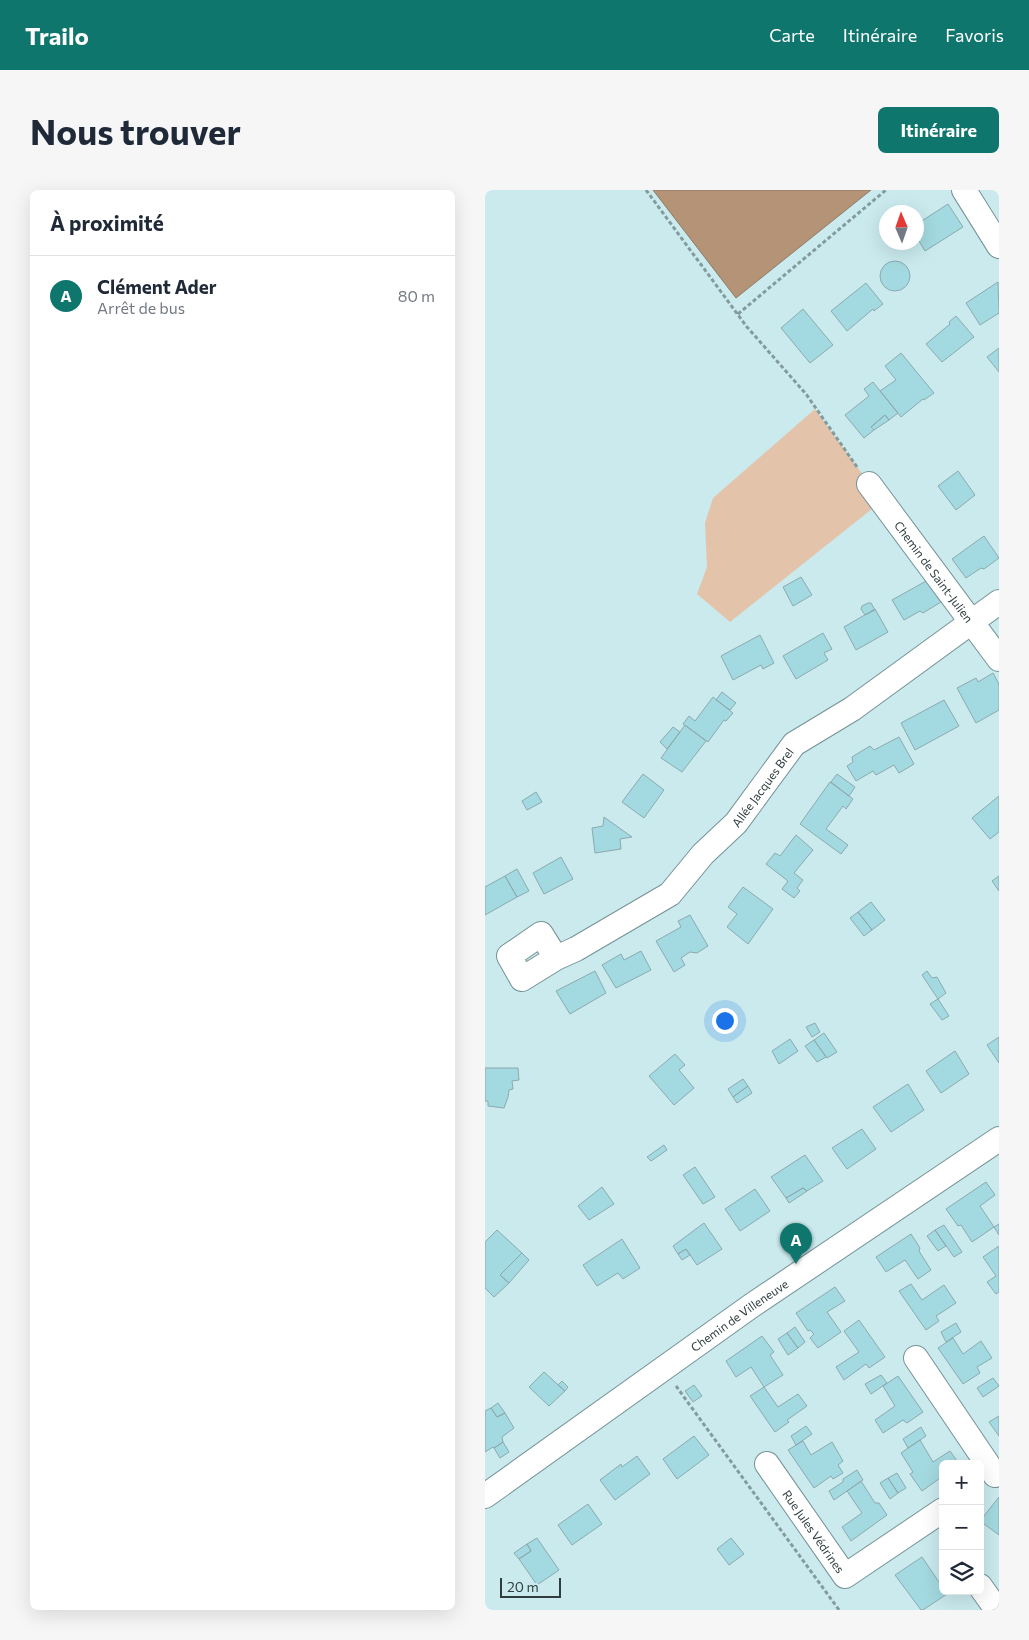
<!DOCTYPE html>
<html lang="fr">
<head>
<meta charset="utf-8">
<style>
	:root { --surface:#fff; --page:#f6f6f7; --text:#1f2937; --muted:#747a83; --line:#e0e1e3; --accent:#0f766e }
	body { margin:0; font-family:Commissioner,sans-serif; background:var(--page); color:var(--text) }
	.controls { position:absolute; right:15px; bottom:15px; display:grid; overflow:hidden; border-radius:8px; box-shadow:0 5px 20px #0002 }
	.controls button { width:45px; height:45px; display:grid; place-items:center; padding:0; border:0; border-bottom:1px solid var(--line); background:var(--surface); color:var(--text); font:25px sans-serif }
	.compass { position:absolute; left:394px; top:15px; width:45px; height:45px; border-radius:50%; background:var(--surface); box-shadow:0 5px 20px #0002; rotate:358deg }
	.scale { position:absolute; left:15px; bottom:12px; width:61px; box-sizing:border-box; padding-left:5px; border:2px solid #303d3e; border-top:0; font-size:14px; line-height:18px; white-space:nowrap; color:#303d3e; -webkit-text-stroke:4px #caeaee; paint-order:stroke }
	.you { position:absolute; left:239px; top:830px; width:18px; height:18px; margin:-12px; border:4px solid #fff; border-radius:50%; background:#1a73e8; box-shadow:0 0 0 8px #1a73e833 }
	.badge { display:grid; place-items:center; width:32px; height:32px; border-radius:50%; background:var(--accent); color:#fff; font-size:16px; font-weight:700 }
	.pin { position:absolute; translate:-50% -41px; filter:drop-shadow(0 1px 2px #0008) }
	.pin::after { content:''; position:absolute; top:26px; width:18px; height:15px; background:inherit; clip-path:polygon(0 0,100% 0,50% 100%) }
	.list { margin:0; padding:0; list-style:none }
	h2 { display:flex; justify-content:space-between; align-items:center; height:65px; margin:0; padding:0 20px; font-size:21px }
	h2 small { font-size:16px; font-weight:400; color:var(--muted) }
	.list li { display:grid; grid-template-columns:32px 1fr auto; gap:15px; align-items:center; box-sizing:border-box; height:80px; padding:0 20px; border-top:1px solid var(--line) }
	.list b { display:block; font-size:19px; white-space:nowrap }
	.list p { margin:0; font-size:16px; white-space:nowrap; color:var(--muted) }
	.list em { font-size:16px; font-style:normal; color:var(--muted) }
	.icon { flex:none; width:28px; height:28px; fill:none; stroke:currentColor; stroke-width:2; stroke-linecap:round; stroke-linejoin:round }
	.map { position:relative; flex:none; width:514px; height:1420px; overflow:hidden; border-radius:8px }
	header { display:flex; align-items:center; gap:30px; box-sizing:border-box; height:70px; padding:0 25px; background:var(--accent); color:#fff }
	header strong { font-size:24px }
	nav { display:flex; gap:28px; margin-inline-start:auto; font-size:18px }
	.intro { display:flex; align-items:center; justify-content:space-between; box-sizing:border-box; height:120px; padding:0 30px }
	h1 { margin:0; font-size:35px }
	.button { padding:12px 22px; border-radius:8px; background:var(--accent); color:#fff; font-size:18px; font-weight:700 }
	main { display:flex; gap:30px; padding:0 30px }
	aside { flex:1; background:var(--surface); border-radius:8px; box-shadow:0 5px 20px #0002 }
	.map>svg:first-child { display:block }
	.green { fill:#e3c4aa }
	.water { fill:#b59377; stroke:#8d7966 }
	.building { fill:#a3d9e0; stroke:#8baaae }
	.lines { fill:none; stroke-linecap:round; stroke-linejoin:round }
	.minor-casing { stroke:#759296; stroke-width:26 }
	.path { stroke:#839b9d; stroke-width:3; stroke-dasharray:4 2.5; stroke-linecap:butt }
	.minor { stroke:#fff; stroke-width:24 }
	.labels { text-anchor:middle; dominant-baseline:central; stroke-width:4; stroke-linejoin:round; paint-order:stroke }
	.street-label { font-size:12px; fill:#303d3e; stroke:#caeaee }
</style>
</head>
<body>
<header>
<strong>Trailo</strong>
<nav><a>Carte</a><a>Itinéraire</a><a>Favoris</a></nav>
</header>
<div class="intro"><h1>Nous trouver</h1><a class="button">Itinéraire</a></div>
<main>
<aside>
<h2>À proximité<small></small></h2>
<ul class="list">
<li><span class="badge">A</span><div><b>Clément Ader</b><p>Arrêt de bus</p></div><em>80 m</em></li>
</ul>
</aside>
<div class="map">
<svg width="514" height="1420" viewBox="0 0 514 1420">
	<rect width="100%" height="100%" fill="#caeaee"/>
	<path class="green" d="M330,219L397,311L245,432L212,404L222,377L220,333L228,308Z"/>
	<path class="water" d="M168,0H386L251,108Z"/>
	<path class="building" d="M463,14L478,37L440,61L432,48V34Z
		M395 86a15 15 0 1 1 30 0a15 15 0 1 1-30 0Z
		M513,92L514,123L495,135L481,113Z
		M381,93L398,114L389,121L388,119L362,141L346,121Z
		M318,119L348,155L325,173L296,138Z
		M471,126L489,147L457,172L441,154L465,134L464,132Z
		M514,158V182L502,167Z
		M416,163L449,203L439,210L438,209L416,227L395,201L411,190L400,176Z
		M388,192L413,223L404,230L400,225L386,237L389,240L379,248L360,225L384,206L379,199Z
		M400,225L404,230L389,240L386,237Z
		M473,281L490,305L471,320L453,296Z
		M499,346L514,368L499,379L496,378L481,388L467,369Z
		M316,387L327,405L308,416L298,397Z
		M443,390L456,412L438,423L435,421L419,430L407,410Z
		M383,413H386L390,420L380,425L376,419L377,416Z
		M390,419L403,442L371,460L359,437Z
		M338,443L347,459L339,463L343,470L311,489L298,466Z
		M275,445L289,473L278,479L276,475L248,490L236,466Z
		M508,483L514,494V520L491,533L472,498L491,488L493,492Z
		M237,502L251,513L245,520L231,510Z
		M228,507L248,523L241,531L239,530L223,552L198,534L204,526L210,531Z
		M459,510L474,536L430,560L416,533Z
		M200,535L221,551L197,582L176,568Z
		M188,537L195,542L182,559L175,552Z
		M414,547L429,574L414,583L409,575L391,585L388,581L371,591L362,576L368,572L367,567L385,556L389,560Z
		M158,584L179,600L159,628L137,612Z
		M352,584L370,597L364,606L346,592Z
		M345,592L368,609L361,619L358,616L341,639L363,655L356,664L315,634Z
		M51,602L57,612L42,620L37,611Z
		M514,606V642L505,649L487,628Z
		M119,627L147,647L135,649L136,659L110,663L107,638L118,636Z
		M311,645L328,660L309,683L318,690L312,698L315,701L309,708L297,699L303,691L281,674L290,663L295,666Z
		M76,667L88,689L59,704L48,683Z
		M32,679L44,701L32,707L20,686Z
		M20,686L32,707L0,725V697Z
		M514,686V701L507,691Z
		M258,697L288,719L263,754L242,737L252,724L243,717Z
		M386,712L400,730L387,740L373,722Z
		M373,722L387,740L379,746L365,728Z
		M205,725L223,756L212,763L205,762L196,768L200,775L189,782L171,751L196,737L193,731Z
		M156,761L166,780L131,798L117,775L136,764L139,770Z
		M110,781L121,803L85,824L71,801Z
		M442,781L447,788L452,787L461,803L453,809L437,785Z
		M453,809L464,826L457,830L445,814Z
		M330,833L335,842L327,847L321,837Z
		M339,843L352,862L342,868L329,850Z
		M514,847V873L502,855Z
		M305,849L313,861L294,874L287,861Z
		M329,850L341,867L332,872L320,856Z
		M470,861L484,884L456,903L441,881Z
		M190,864L200,875L194,880L209,898L189,915L164,886Z
		M0,878H33L34,890L27,891L28,899L24,900L23,907L19,918L3,916V911H0Z
		M258,889L263,896L248,907L243,899Z
		M423,894L439,920L406,942L388,917Z
		M263,896L267,903L252,913L248,907Z
		M377,939L391,959L362,979L347,958Z
		M179,955L182,960L166,971L162,967Z
		M320,965L338,991L322,1001L318,998L301,1008L286,987Z
		M210,977L230,1007L218,1014L198,985Z
		M501,992L510,1005L495,1016L509,1037L487,1052L476,1035L473,1036L461,1019Z
		M117,997L129,1014L104,1030L93,1016Z
		M318,998L322,1001L304,1013L301,1008Z
		M270,999L285,1021L255,1041L240,1019Z
		M219,1033L237,1059L212,1075L201,1059L193,1064L188,1056Z
		M514,1034V1045L509,1037Z
		M459,1035L477,1062L469,1067L450,1040Z
		M12,1040L37,1063L15,1085L24,1093L9,1107L0,1098V1052Z
		M450,1040L461,1056L453,1061L442,1046Z
		M426,1044L435,1058L434,1061L446,1080L433,1089L420,1070L401,1082L391,1067Z
		M137,1049L155,1078L138,1089L133,1083L112,1096L98,1075Z
		M514,1056V1102L511,1104L502,1092L511,1086L498,1067Z
		M201,1059L205,1065L197,1070L193,1064Z
		M37,1063L44,1070L24,1093L15,1085Z
		M426,1094L437,1110L459,1095L471,1113L451,1126L454,1131L441,1140L414,1101Z
		M350,1097L360,1111L342,1122L356,1142L333,1158L325,1148L329,1144L325,1140L323,1141L311,1123Z
		M374,1130L400,1167L384,1178L381,1174L359,1190L351,1177L374,1162L359,1141Z
		M471,1133L476,1142L461,1152L456,1142Z
		M310,1137L320,1152L313,1158L302,1143Z
		M302,1143L313,1158L303,1165L293,1149Z
		M277,1146L289,1162L285,1165L298,1185L279,1197L266,1177L251,1187L241,1171Z
		M468,1148L478,1164L496,1151L507,1168L492,1177L495,1183L478,1194L453,1158Z
		M59,1182L80,1201L64,1216L44,1197Z
		M396,1185L402,1193L386,1204L380,1194Z
		M413,1186L438,1222L422,1233L418,1230L398,1243L390,1230L410,1216L398,1196Z
		M508,1188L514,1196L498,1207L492,1198Z
		M77,1191L83,1197L80,1201L73,1195Z
		M209,1195L217,1206L208,1212L200,1201Z
		M279,1197L293,1217L313,1204L322,1216L302,1230L304,1232L290,1242L265,1206Z
		M13,1213L20,1223L12,1227L6,1218Z
		M6,1218L12,1227L20,1223L29,1238L17,1247L18,1252L9,1258L8,1257L0,1262V1221Z
		M514,1226V1246L504,1232Z
		M321,1236L327,1244L311,1255L306,1246Z
		M436,1237L441,1246L423,1258L418,1249Z
		M209,1246L224,1265L192,1289L178,1269Z
		M435,1250L448,1272L465,1261L474,1274H458V1286L437,1301L425,1284L428,1282L416,1263Z
		M318,1251L326,1265L347,1252L358,1271L353,1275L358,1283L348,1289L346,1286L329,1298L303,1260Z
		M18,1252L24,1262L15,1268L9,1258Z
		M152,1266L165,1284L130,1310L115,1290L136,1274L137,1277Z
		M372,1280L378,1290L349,1310L344,1301L358,1292V1289Z
		M412,1283L421,1298L413,1303L403,1288Z
		M403,1288L413,1303L405,1309L395,1293Z
		M376,1291L390,1313H394L402,1325L366,1351L357,1337L377,1323L362,1301Z
		M514,1307V1345L495,1331Z
		M103,1314L117,1334L87,1355L73,1335Z
		M52,1348L74,1380L52,1395L34,1369L46,1361L42,1354Z
		M246,1348L259,1364L244,1375L232,1359Z
		M42,1354L46,1361L34,1369L29,1363Z
		M437,1367L458,1398V1401H460L462,1404L438,1420H436L410,1385Z"/>
	<g class="lines">
		<g class="minor-casing">
			<g id="minor">
				<path d="M479,0L514,56"/>
				<path id="s1" d="M384,294L514,469"/>
				<path id="s2" d="M71,768L56,744L24,766L37,789L71,768L91,759L185,704L218,664L251,633L309,554L367,519L514,412"/>
				<path d="M431,1168L510,1285"/>
				<path id="s3" d="M282,1274L360,1386L458,1320"/>
				<path id="s4" d="M0,1306L266,1116L514,949"/>
				<path d="M495,1396L512,1420"/>
			</g>
		</g>
		<path class="path" d="M161,0L262,137L321,204L372,277
			M253,124L401,0
			M191,1196L354,1420"/>
		<use href="#minor" class="minor"/>
	</g>
	<g class="labels">
		<g class="street-label">
			<text stroke="none"><textPath href="#s1" startOffset="109">Chemin de Saint-Julien</textPath></text>
			<text stroke="none"><textPath href="#s2" startOffset="406">Allée Jacques Brel</textPath></text>
			<text stroke="none"><textPath href="#s4" startOffset="312">Chemin de Villeneuve</textPath></text>
			<text stroke="none"><textPath href="#s3" startOffset="82">Rue Jules Védrines</textPath></text>
		</g>
	</g>
</svg>
<div class="controls">
<button>+</button>
<button>−</button>
<button><svg class="icon" aria-label="layers" viewBox="0 0 24 24"><path d="M12 4l9 5-9 5-9-5zM3 14l9 5 9-5"/></svg></button>
</div>
<svg class="compass" viewBox="-18 -18 36 36"><path d="M0-13l5 13h-10z" fill="#e53935"/><path d="M0 13l5-13h-10z" fill="#747a83"/></svg>
<div class="scale">20 m</div>
<div class="you"></div>
<div class="pin badge" style="left:311px;top:1074px">A</div>
</div>
</main>
</body>
</html>
